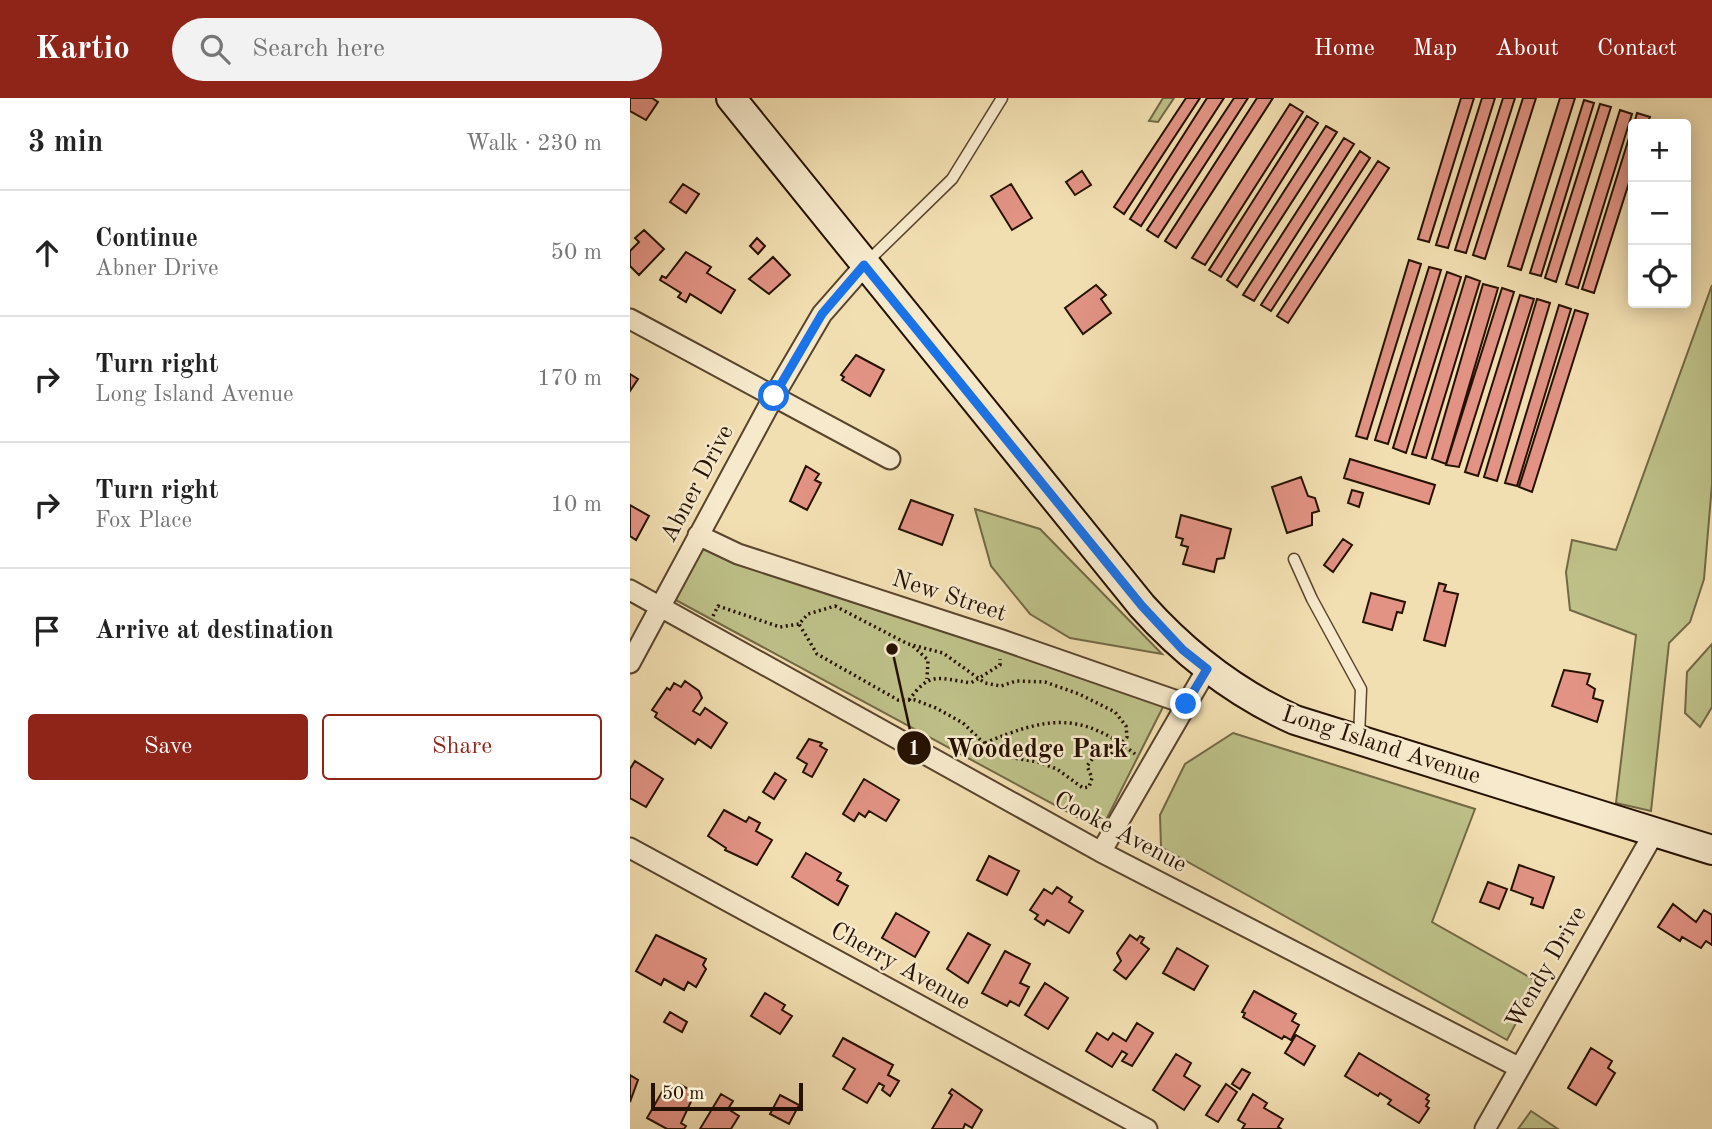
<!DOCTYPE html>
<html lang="en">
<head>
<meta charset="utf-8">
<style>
	:root { --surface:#fff; --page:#f2f2f2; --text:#222; --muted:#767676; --line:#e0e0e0; --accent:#8f2418 }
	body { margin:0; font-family:"Old Standard TT",serif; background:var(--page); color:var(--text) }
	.controls { position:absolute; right:21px; top:21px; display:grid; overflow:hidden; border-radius:7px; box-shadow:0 4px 18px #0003 }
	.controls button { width:63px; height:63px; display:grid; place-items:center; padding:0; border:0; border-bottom:2px solid var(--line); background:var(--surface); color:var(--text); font:35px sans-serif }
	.scale { position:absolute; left:21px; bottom:18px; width:152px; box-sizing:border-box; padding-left:7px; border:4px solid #251100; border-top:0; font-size:19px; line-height:24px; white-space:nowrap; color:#251100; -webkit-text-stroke:5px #f7eacc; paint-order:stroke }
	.stop { position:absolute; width:21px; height:21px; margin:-16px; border:5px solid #1a73e8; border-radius:50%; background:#fff }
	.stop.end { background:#1a73e8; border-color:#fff; box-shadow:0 2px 7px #0008 }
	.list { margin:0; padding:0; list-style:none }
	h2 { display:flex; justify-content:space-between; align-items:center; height:91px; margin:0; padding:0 28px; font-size:30px }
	h2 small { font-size:23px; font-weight:400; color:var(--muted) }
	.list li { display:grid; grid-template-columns:46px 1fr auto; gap:21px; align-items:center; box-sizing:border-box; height:126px; padding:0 28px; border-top:2px solid var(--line) }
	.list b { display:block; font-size:26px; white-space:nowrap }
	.list p { margin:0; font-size:23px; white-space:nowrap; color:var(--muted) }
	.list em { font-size:23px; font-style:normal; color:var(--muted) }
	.actions { display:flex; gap:14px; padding:21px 28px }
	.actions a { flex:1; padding:16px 0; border:2px solid var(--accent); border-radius:7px; text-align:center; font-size:24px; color:var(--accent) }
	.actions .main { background:var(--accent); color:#fff }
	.icon { flex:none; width:38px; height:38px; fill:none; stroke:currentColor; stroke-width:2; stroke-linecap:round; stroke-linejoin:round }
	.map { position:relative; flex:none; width:1082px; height:1031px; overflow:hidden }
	header { display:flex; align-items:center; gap:42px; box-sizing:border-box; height:98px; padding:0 35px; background:var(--accent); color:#fff }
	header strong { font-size:33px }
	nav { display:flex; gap:38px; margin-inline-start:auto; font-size:24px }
	.search { width:490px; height:63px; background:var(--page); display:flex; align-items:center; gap:18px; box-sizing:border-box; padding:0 24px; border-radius:38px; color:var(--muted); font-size:26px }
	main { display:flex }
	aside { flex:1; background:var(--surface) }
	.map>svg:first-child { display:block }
	.green { fill:#bec189; stroke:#726944; stroke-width:2 }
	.building { fill:#e29384; stroke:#251100; stroke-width:2 }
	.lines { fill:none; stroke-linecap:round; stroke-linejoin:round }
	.lane-casing { stroke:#58442c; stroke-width:13 }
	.street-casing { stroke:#58442c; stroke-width:23 }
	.secondary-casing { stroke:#251100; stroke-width:32 }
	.path { stroke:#251100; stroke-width:3.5; stroke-dasharray:2 3.5; stroke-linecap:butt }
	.lane { stroke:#f7eacc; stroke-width:10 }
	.street { stroke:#f7eacc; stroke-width:19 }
	.secondary { stroke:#f7eacc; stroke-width:28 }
	.route { stroke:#1a73e8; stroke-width:9 }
	.labels { text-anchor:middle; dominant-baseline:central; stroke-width:5; stroke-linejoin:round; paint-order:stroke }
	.street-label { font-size:24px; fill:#251100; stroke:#f7eacc }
	.leader { fill:none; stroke:#251100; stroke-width:2.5 }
	.callout-dot { fill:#251100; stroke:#f7eacc; stroke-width:2.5 }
	.mark-label { font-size:21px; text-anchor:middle; font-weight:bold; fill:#fff }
	.callout-label { font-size:26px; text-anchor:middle; font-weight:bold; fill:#251100; stroke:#f7eacc; stroke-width:5; stroke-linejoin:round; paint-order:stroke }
</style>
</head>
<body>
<header>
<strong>Kartio</strong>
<div class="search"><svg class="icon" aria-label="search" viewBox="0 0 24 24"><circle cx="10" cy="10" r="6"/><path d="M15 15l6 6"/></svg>Search here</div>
<nav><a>Home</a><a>Map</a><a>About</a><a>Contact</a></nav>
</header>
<main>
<aside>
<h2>3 min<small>Walk · 230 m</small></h2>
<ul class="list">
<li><svg class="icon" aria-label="ahead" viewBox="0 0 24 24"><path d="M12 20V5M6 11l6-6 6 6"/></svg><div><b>Continue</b><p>Abner Drive</p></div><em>50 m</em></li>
<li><svg class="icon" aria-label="right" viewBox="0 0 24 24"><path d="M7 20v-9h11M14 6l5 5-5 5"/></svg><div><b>Turn right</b><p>Long Island Avenue</p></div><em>170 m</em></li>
<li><svg class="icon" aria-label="right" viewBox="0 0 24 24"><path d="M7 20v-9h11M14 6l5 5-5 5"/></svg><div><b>Turn right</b><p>Fox Place</p></div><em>10 m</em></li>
<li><svg class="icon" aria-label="arrive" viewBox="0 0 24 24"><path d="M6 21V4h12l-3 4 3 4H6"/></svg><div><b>Arrive at destination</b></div></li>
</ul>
<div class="actions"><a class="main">Save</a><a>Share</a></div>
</aside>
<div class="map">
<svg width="1082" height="1031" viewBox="0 0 1082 1031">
	<rect width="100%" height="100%" fill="#f2dfb1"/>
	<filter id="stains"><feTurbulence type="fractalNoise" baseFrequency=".00286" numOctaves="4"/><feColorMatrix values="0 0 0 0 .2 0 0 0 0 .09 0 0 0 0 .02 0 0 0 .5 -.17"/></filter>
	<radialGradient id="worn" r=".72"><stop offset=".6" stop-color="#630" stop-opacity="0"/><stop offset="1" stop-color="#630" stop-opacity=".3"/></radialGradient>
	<path class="green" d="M533,0H544L528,24L519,23Z
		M1082,187V386L1074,481L1060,524L1039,545L1021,713L986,705L1006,537L940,512L936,474L942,442L986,452Z
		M345,411L410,431L532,556L440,540L400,516L361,468Z
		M76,444L537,601L471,732L42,500Z
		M1082,546V609L1070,629L1055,615L1057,574Z
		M603,635L845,711L802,824L908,884L877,942L531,749L530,717L555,666Z
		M901,1013L928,1031H888Z"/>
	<path class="building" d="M0,0H22L28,4L16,22L0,13Z
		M556,0H570L494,116L484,109Z
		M577,0H594L511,128L500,121Z
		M604,0H618L528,139L517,132Z
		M627,0H643L546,150L535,143Z
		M831,0H844L799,144L788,141Z
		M852,0H865L818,150L806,147Z
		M873,0H885L836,155L825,152Z
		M893,0H906L855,161L843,157Z
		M930,0H945L891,172L878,168Z
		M954,2L964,5L911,178L900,175Z
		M660,6L673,14L575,167L562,160Z
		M970,6L981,9L926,184L915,180Z
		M990,12L1002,16L948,190L936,186Z
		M1007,15L1020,19L1017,26H1004Z
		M677,18L688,25L591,179L579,172Z
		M1003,27V72L964,195L952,191Z
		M696,28L707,34L607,189L597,182Z
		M714,40L724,46L624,203L613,197Z
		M730,53L740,60L641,213L631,207Z
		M748,63L759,70L658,225L647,218Z
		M452,73L461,87L445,97L436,84Z
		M53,86L69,96L56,115L40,104Z
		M381,86L402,120L382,132L361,98Z
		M14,132L34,151L9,177L0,168V153L9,144L5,140Z
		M127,140L135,148L128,156L120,148Z
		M56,154L81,169L77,175L105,192L91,215L60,196L56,204L48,199L51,195L30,182L32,178L36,180Z
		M143,159L160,177L139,196L119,181Z
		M779,162L791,166L737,341L726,338Z
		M799,169L811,172L758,346L745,342Z
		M817,174L831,179L776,355L763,350Z
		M836,178L850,183L796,360L782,356Z
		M853,186L868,190L816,366L802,361Z
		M466,187L476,197L471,201L481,215L453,236L435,210Z
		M872,190L884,194L829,369L816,367Z
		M890,197L904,201L848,378L835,374Z
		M907,201L920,205L867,383L854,379Z
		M929,207L941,211L887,388L875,385Z
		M945,212L958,216L902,394L889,389Z
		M226,257L254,272L240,298L212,282L214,279L211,277Z
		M0,276L8,281L0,293Z
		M720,361L805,387L799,406L714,380Z
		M176,368L189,376L185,382L191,385L177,412L160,403Z
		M671,379L678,398L685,400L689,413L682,415V427L657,435L642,389Z
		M722,392L733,395L729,409L718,405Z
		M281,402L323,417L312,447L269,431Z
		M0,407L19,418L6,442L0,438Z
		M551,417L601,431L594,460L587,461L584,474L553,466L558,449L551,447L553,441L546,439Z
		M713,441L722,447L703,474L694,467Z
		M809,485L816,487L814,493L828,496L815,548L794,542Z
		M741,495L775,504L772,515L767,514L762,532L733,524Z
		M934,572L960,576L957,586L965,591L963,600L973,603L967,624L922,608Z
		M55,583L69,593L72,600L63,613L70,617L75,610L97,625L81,650L68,641L65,646L25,619L27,615L22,612L37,590L40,592L44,585L51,589Z
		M179,641L192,645L190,648L197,652L182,679L173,674L177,666L167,660Z
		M5,663L33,681L16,709L0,700V671Z
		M145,675L156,682L144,701L133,694Z
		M234,681L269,702L256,723L239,713L235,719L229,715L224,723L213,716Z
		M94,712L116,724L119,719L130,725L126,733L142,742L127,767L95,752L96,750L78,738Z
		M176,755L211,775L207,782L218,788L208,807L162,779Z
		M359,758L389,773L377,797L347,782Z
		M889,767L924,779L913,810L901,806L903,800L881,792Z
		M858,784L877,791L869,811L850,804Z
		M427,789L442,799L439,804L453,813L439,835L417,822L414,827L405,821L408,817L400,812L414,791L422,796Z
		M1043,806L1066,824L1074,812L1082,817V847L1076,843L1071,850L1052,839L1050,843L1028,829Z
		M266,815L299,834L285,859L252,840Z
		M338,835L360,847L338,885L317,871Z
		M26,837L76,861L73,867L76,871L66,889L58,884L54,892L34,881L31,887L6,873Z
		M500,837L507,842L510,838L514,840L511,845L519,851L496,881L484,872L491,863L487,855Z
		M547,850L578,868L564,892L533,875Z
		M375,853L400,866L390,885L399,889L389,908L380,903L377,908L352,895Z
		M415,885L438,900L418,931L395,917Z
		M624,893L666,916L662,923L669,927L661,942L654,938L652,941L613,919L615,915L612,914Z
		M135,895L155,907L152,912L162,918L150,936L121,918Z
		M40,914L57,924L52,934L34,924Z
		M507,925L523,935L502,968L492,963L497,956L492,953L482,969L456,953L467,935L478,942L483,935L496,943Z
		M666,937L685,948L674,967L655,955Z
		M213,940L263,967L258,977L269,983L260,998L252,992L254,988L249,985L237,1005L213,991L225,971L203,958Z
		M961,950L982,963L978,970L985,975L966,1007L938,990Z
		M729,955L799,997L796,1001L799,1003L796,1008L799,1010L789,1025L758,1006L761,1002L750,995L748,998L715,978Z
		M546,956L561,965L554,978L570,988L554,1012L523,992Z
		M612,971L620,975L610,991L602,986Z
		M0,977L8,982L0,1004Z
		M596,986L607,994L588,1024L576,1017Z
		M36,987L48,993L51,987L65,995L51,1025L56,1028L54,1031H37L17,1020Z
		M322,991L352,1012L342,1030L335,1026L333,1031H302L322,997L319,995Z
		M91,996L103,1003L98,1011L109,1018L101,1031H70Z
		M623,996L637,1005L634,1010L653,1021L648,1029L651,1031H612L615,1026L608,1022Z
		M150,997L169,1007L159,1026L140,1016Z"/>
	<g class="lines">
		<g class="lane-casing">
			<path id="lane" d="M237,164L322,81L372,0
				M664,461L682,501L731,591L729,639"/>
		</g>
		<g class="street-casing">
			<path id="street" d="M0,221L260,361
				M68,437L108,456L372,542L556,606
				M0,492L471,754L888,969
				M0,565L144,298L192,216L235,167
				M0,750L517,1031
				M471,754L577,571
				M855,1031L1024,735"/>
		</g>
		<g class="secondary-casing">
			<path id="secondary" d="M101,0L512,508C556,557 605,595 665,622L1082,752"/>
		</g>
		<path class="path" d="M205,508L278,546L313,555L355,585L371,588L386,583L415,584L449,596L485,614L496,628L497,639L481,656L463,660L457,668L462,680L459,689L453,690L427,671L408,664L366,657L333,625L306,610L285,602H268L187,556L169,526L178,516Z
			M83,518L88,508L150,529L169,526
			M283,548L298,562L297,581
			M279,602C300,573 308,580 341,585L370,567V561
			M355,645C416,619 451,613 505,656"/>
		<use href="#lane" class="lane"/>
		<use href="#street" class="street"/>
		<use href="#secondary" class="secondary"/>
	</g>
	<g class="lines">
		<path class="route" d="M144,298L192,216L234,167L512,508L553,552L577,571L556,606"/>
	</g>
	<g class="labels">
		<g class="street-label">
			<text transform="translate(68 386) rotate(-62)">Abner Drive</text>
			<text transform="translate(319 499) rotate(18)">New Street</text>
			<text transform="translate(751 648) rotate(18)">Long Island Avenue</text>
			<text transform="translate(490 735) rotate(28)">Cooke Avenue</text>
			<text transform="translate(270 869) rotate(29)">Cherry Avenue</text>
			<text transform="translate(917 870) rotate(-60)">Wendy Drive</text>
		</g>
	</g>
	<path class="leader" d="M262 551L284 650"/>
	<g class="callout-dot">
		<circle cx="262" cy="551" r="7"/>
		<circle cx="284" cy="650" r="18"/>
	</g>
	<g class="mark-label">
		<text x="284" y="657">1</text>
	</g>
	<g class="callout-label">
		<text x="407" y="659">Woodedge Park</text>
	</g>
	<rect width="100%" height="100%" filter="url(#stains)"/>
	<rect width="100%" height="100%" fill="url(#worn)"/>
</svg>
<div class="controls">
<button>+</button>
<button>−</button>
<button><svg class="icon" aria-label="locate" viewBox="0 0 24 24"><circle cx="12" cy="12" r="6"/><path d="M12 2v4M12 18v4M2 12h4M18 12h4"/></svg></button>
</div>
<div class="scale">50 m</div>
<div class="stop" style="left:144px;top:298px"></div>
<div class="stop end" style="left:556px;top:606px"></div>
</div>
</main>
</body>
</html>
